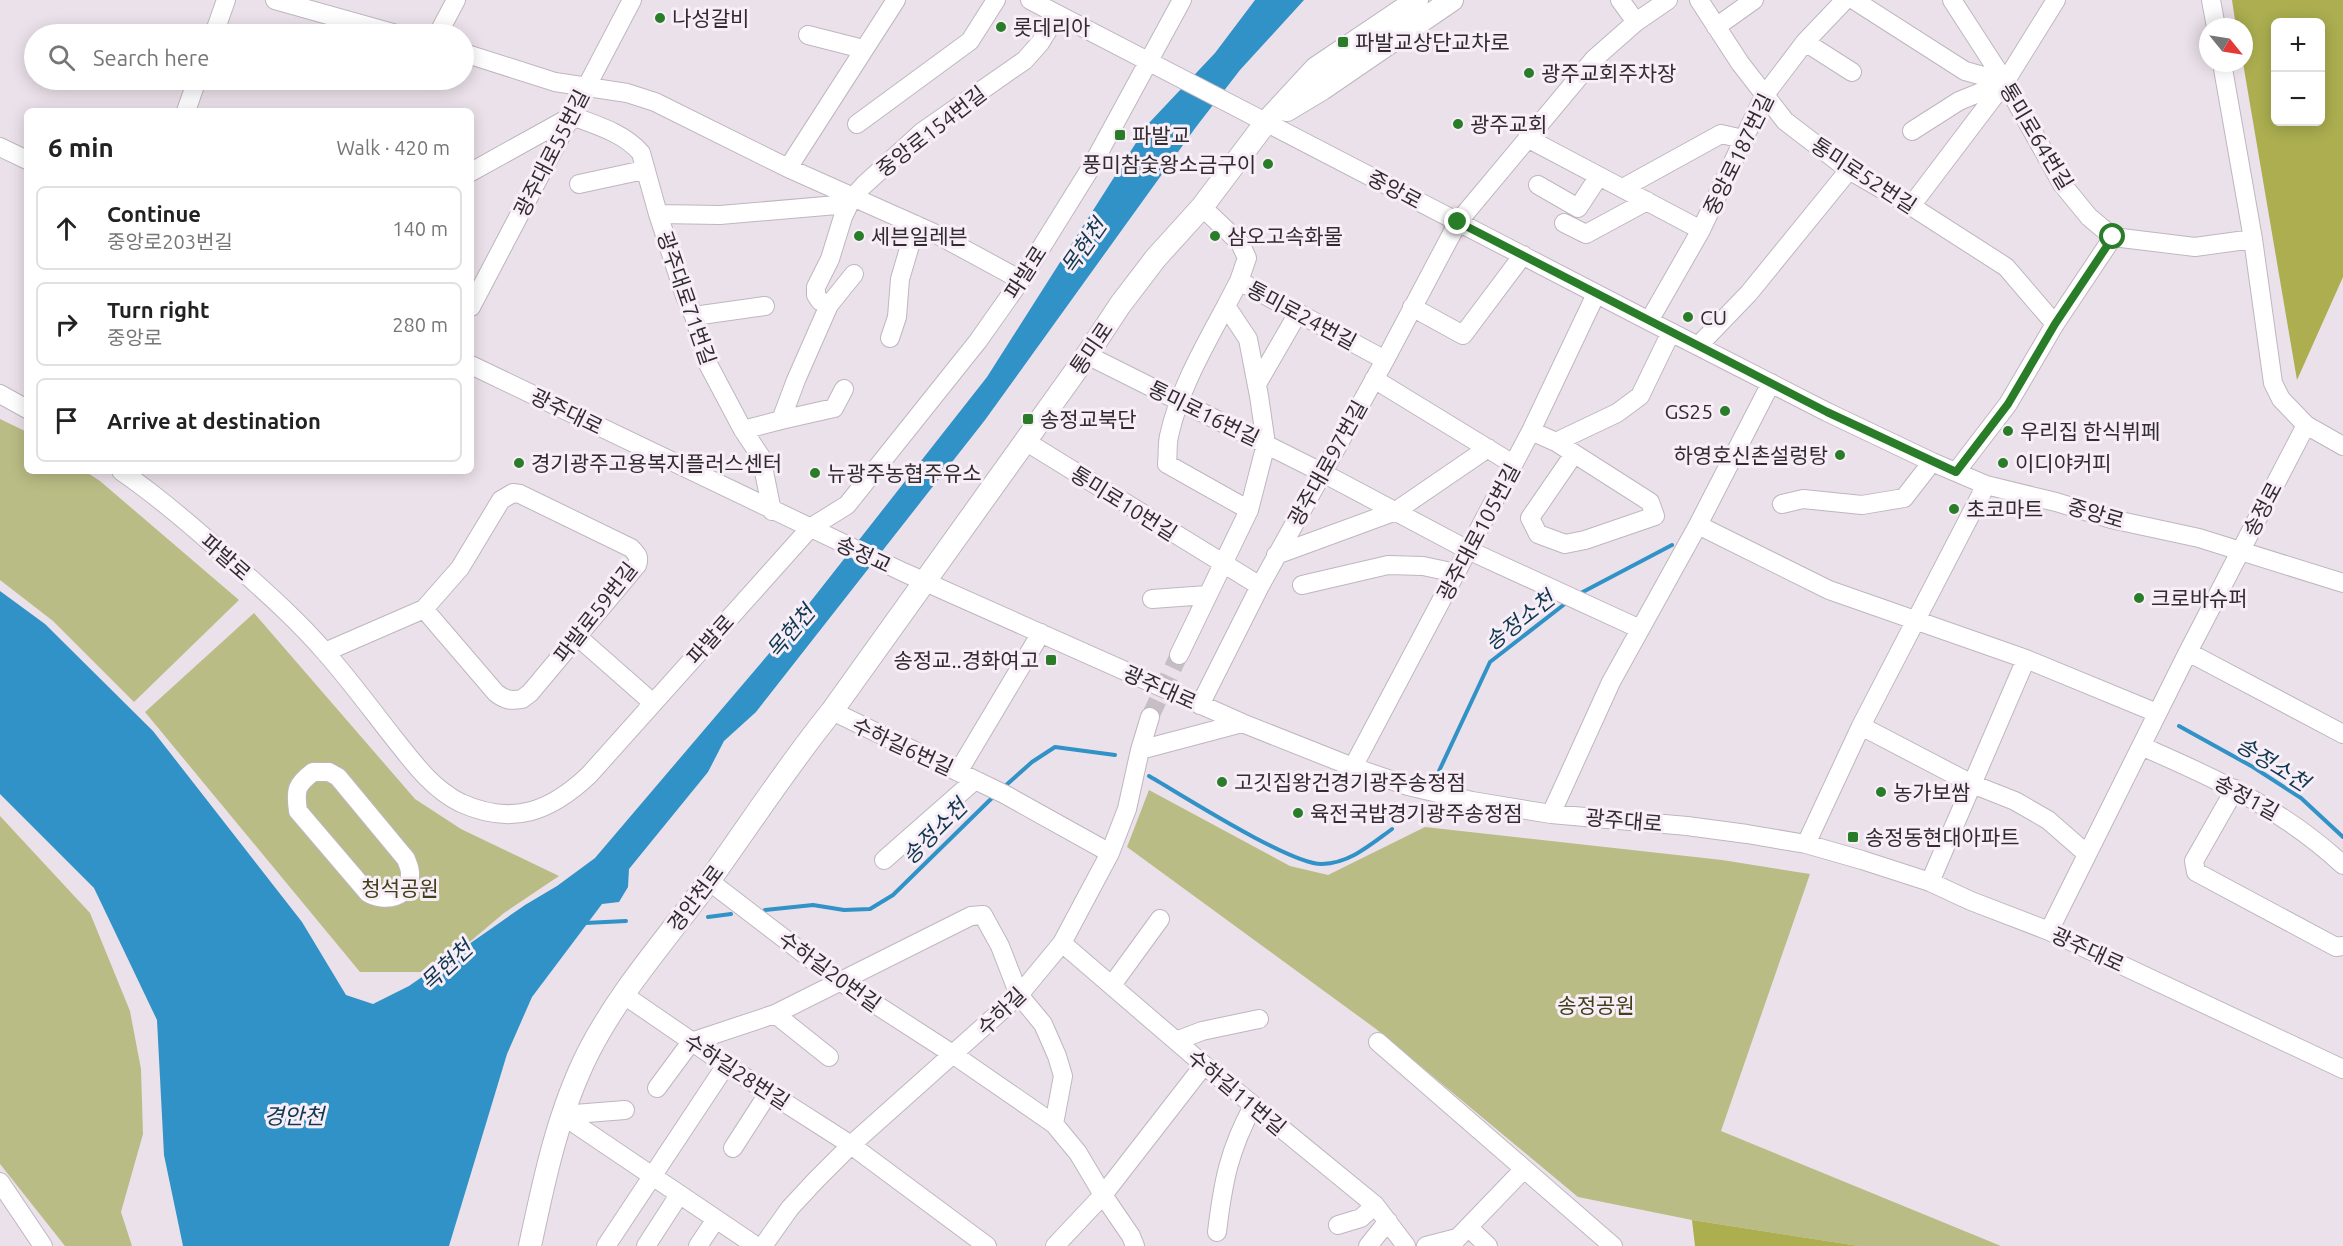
<!DOCTYPE html>
<html lang="en">
<head>
<meta charset="utf-8">
<style>
	:root { --surface:#fff; --page:#f2f2f2; --text:#222; --muted:#767676; --line:#e0e0e0 }
	body { margin:0; font-family:Ubuntu,"Noto Sans KR",sans-serif; background:var(--page); color:var(--text) }
	.controls { position:absolute; right:18px; top:18px; display:grid; overflow:hidden; border-radius:9px; box-shadow:0 3px 15px #0003 }
	.controls button { width:54px; height:54px; display:grid; place-items:center; padding:0; border:0; border-bottom:2px solid var(--line); background:var(--surface); color:var(--text); font:30px sans-serif }
	.compass { position:absolute; left:2199px; top:18px; width:54px; height:54px; border-radius:50%; background:var(--surface); box-shadow:0 3px 15px #0003; rotate:120deg }
	.stop { position:absolute; width:18px; height:18px; margin:-14px; border:4px solid #297c28; border-radius:50%; background:#fff }
	.stop.end { background:#297c28; border-color:#fff; box-shadow:0 2px 6px #0008 }
	.list { margin:0; padding:0; list-style:none }
	h2 { display:flex; justify-content:space-between; align-items:center; height:78px; margin:0; padding:0 24px; font-size:26px }
	h2 small { font-size:20px; font-weight:400; color:var(--muted) }
	.list li { display:grid; grid-template-columns:39px 1fr auto; gap:18px; align-items:center; box-sizing:border-box; height:84px; margin:0 12px 12px; padding:0 12px; border:2px solid var(--line); border-radius:9px }
	.list b { display:block; font-size:22px; white-space:nowrap }
	.list p { margin:0; font-size:20px; white-space:nowrap; color:var(--muted) }
	.list em { font-size:20px; font-style:normal; color:var(--muted) }
	.icon { flex:none; width:33px; height:33px; fill:none; stroke:currentColor; stroke-width:2; stroke-linecap:round; stroke-linejoin:round }
	.map { position:relative; flex:none; width:2343px; height:1246px; overflow:hidden }
	.search { position:absolute; background:var(--surface); box-shadow:0 3px 15px #0003; left:24px; top:24px; width:450px; height:66px; display:flex; align-items:center; gap:15px; box-sizing:border-box; padding:0 21px; border-radius:33px; color:var(--muted); font-size:22px }
	.panel { position:absolute; background:var(--surface); box-shadow:0 3px 15px #0003; left:24px; top:108px; width:450px; height:366px; border-radius:9px }
	.map>svg:first-child { display:block }
	.green { fill:#babc85 }
	.forest { fill:#acae50; fill-rule:evenodd }
	.water { fill:#3092c6 }
	.lines { fill:none; stroke-linecap:round; stroke-linejoin:round }
	.stream { stroke:#3092c6; stroke-width:4 }
	.minor-tunnel { stroke:#c6bdc5; stroke-width:18; stroke-dasharray:18 9; stroke-linecap:butt }
	.minor-casing { stroke:#bfb6bf; stroke-width:20 }
	.major-casing { stroke:#bfb6bf; stroke-width:24 }
	.minor { stroke:#fff; stroke-width:18 }
	.major { stroke:#fff; stroke-width:22 }
	.route { stroke:#297c28; stroke-width:8 }
	.poi-dot { fill:#297c28; stroke:#f8eef8; stroke-width:2 }
	.labels { text-anchor:middle; dominant-baseline:central; stroke-width:6; stroke-linejoin:round; paint-order:stroke }
	.poi-label { font-size:21px; fill:#302c30; stroke:#f8eef8; text-anchor:start }
	.street-label { font-size:21px; fill:#302c30; stroke:#f8eef8 }
	.park-label { font-size:21px; fill:#3f4018; stroke:#f8eef8 }
	.water-label { font-size:22px; font-style:italic; fill:#10384e; stroke:#f8eef8 }
</style>
</head>
<body>
<div class="map">
<svg width="2343" height="1246" viewBox="0 0 2343 1246">
	<rect width="100%" height="100%" fill="#ebe1ea"/>
	<path class="green" d="M0,419L27,432V471H85L100,481L239,600L134,702L53,621L0,580Z
		M254,613L415,799L461,829L559,876L504,913L434,972H360L145,712Z
		M1149,790L1290,866L1328,875L1425,827L1722,860L1810,874L1721,1131L2001,1246H1859L1692,1220L1578,1197L1376,1029L1127,847Z
		M0,816L90,913L130,1011L141,1069L143,1134L121,1212L132,1246H65L0,1164Z"/>
	<path class="forest" d="M2232,0H2343V277L2297,380L2243,63L2244,27H2236ZM2276,22H2320V122H2276Z
		M1692,1220L1859,1246H1695Z"/>
	<path class="water" d="M1255,0H1304L1240,70L1196,127L985,420L756,712L724,741L708,772L629,869L628,887L619,902L602,904L532,997L507,1054L449,1246H183L164,1155L157,1020L94,888L0,794V591L45,624L153,731L302,922L346,995L373,1004L409,986L525,905L557,886L595,858L778,643L987,377L1148,124L1215,53Z"/>
	<g class="lines">
		<path class="stream" d="M1577,595L1672,545
			M2179,726L2253,767L2301,798L2343,837
			M1439,771L1490,662L1566,603
			M1149,776C1182,795 1291,865 1322,864C1350,863 1370,845 1392,829
			M1004,787L1032,762L1055,747L1115,755
			M765,910L813,905L844,910L870,909L893,895L994,796
			M708,917L731,914
			M585,923L626,921"/>
		<path class="minor-tunnel" d="M1150,717L1179,655"/>
		<g class="minor-casing">
			<path id="minor" d="M275,0L396,34
				M1030,0L1649,321L1827,412L1932,462L1986,485L2056,502L2111,519L2199,538L2343,583
				M1620,0L1636,22
				M1699,0L1740,63L1785,121L1849,170L1911,206L2006,267L2055,324
				M1854,0L1965,71L2005,82
				M1952,0L2005,82L2062,184L2089,217L2113,237L2195,247L2253,239
				M2211,0L2216,27
				M1716,27L1754,0
				M214,34L226,0
				M438,34L456,0
				M808,35L863,49
				M1805,42L1852,72
				M464,53L555,82L627,93L655,102L788,168L938,235L1021,280
				M186,111L197,80
				M857,124L970,41L996,0
				M1912,131L1959,101L2003,83
				M1527,138L1701,230
				M0,147L27,160
				M788,168L896,0
				M471,172L572,116C596,125 624,133 641,153L658,214L685,296L694,316L708,364L743,430L761,457L772,511
				M579,184L644,170
				M1538,185L1578,208L1599,176
				M1623,188L1721,134L1743,139
				M1911,206L2005,82L2056,0
				M1202,207L1240,243L1247,258L1239,281L1385,360
				M658,214L720,215L837,205L852,198
				M1564,223L1586,234L1647,201
				M829,305L854,274
				M1226,306C1204,347 1179,390 1169,436C1167,445 1168,455 1167,464L1249,510
				M471,307L632,0
				M1412,307L1463,335L1523,255
				M694,316L765,306
				M1649,321L1701,230L1764,96L1805,42L1845,0
				M890,338L897,317L900,279L916,225
				M1698,346L1749,293L1849,170
				M1087,355L1321,472L1468,550L1640,629
				M471,365L903,572L1242,723L1353,767L1408,786L1472,801L1551,814L1687,826L1747,834L1806,844L1862,860L1930,882L1971,901L2049,931L2343,1069
				M1374,379L1513,464
				M1257,384L1298,313
				M0,394L27,409
				M781,420L834,408L844,389
				M2306,425L2343,446
				M743,430L781,420L796,380L829,305L820,301L816,295V287L830,259L843,217L852,198L864,185L922,132L1025,60L1040,43L1057,15
				M1531,431L1556,442L1650,502L1655,516L1585,540L1565,544L1538,534L1530,518L1574,454
				M1025,441L1260,586
				M1556,442L1617,413L1640,396L1671,332
				M121,471C163,500 203,535 241,570C270,596 299,622 325,652C349,679 371,709 393,737C413,762 432,789 461,803C512,826 550,812 589,775L810,528L847,505L978,341L1021,280L1090,169L1182,0
				M1956,472L2008,404L2055,324L2113,237
				M1782,504L1803,499L1862,505L1904,498L1932,462
				M1698,525L1829,590L2026,659L2157,713
				M1276,555L1396,511L1488,448
				M1302,585L1388,565L1423,566L1456,573
				M1152,599L1207,595
				M578,637L653,703
				M325,652L424,609L460,568L501,500L513,493L520,494L631,548C637,554 640,557 637,565L530,693L522,699C511,701 505,700 496,693L424,609
				M2188,652L2343,734
				M1179,655L1249,510L1266,444L1259,396L1248,339L1226,306L1239,281
				M1200,705L1260,586L1385,360L1458,222L1594,59L1636,22L1668,0
				M832,711L1004,794L1110,853
				M1861,726L1972,784L2015,801L2048,820L2087,854
				M2141,746C2215,778 2283,809 2343,865
				M1140,750L1242,723
				M1353,767L1531,431L1596,294
				M313,772H329L338,777L406,859C407,862 410,868 410,873C411,898 385,903 368,893L298,811C295,790 296,785 313,772Z
				M958,772L1041,633
				M2235,789L2194,861L2196,872L2336,947L2343,946
				M1551,814L1611,682L1698,525L1771,383
				M1806,844L1861,726L1986,485
				M884,860L975,780
				M709,881L841,982L954,1055L1054,1124L1078,1153L1103,1195L1131,1236L1135,1246
				M1930,882L2026,659
				M2049,931L2188,652L2306,425L2281,399L2273,383L2253,239L2222,63
				M1062,943L1204,1065L1375,1205L1406,1246
				M1112,985L1160,919
				M624,995L726,1065L851,1145L987,1246
				M775,1014L829,1057
				M1176,1041L1202,1031L1259,1019
				M1378,1042L1613,1246
				M657,1088L691,1042L775,1014L971,916L983,915L1000,946L1019,995L1043,1024L1057,1056L1063,1076L1054,1124
				M562,1115L756,1246
				M562,1115L625,1110
				M733,1148L769,1092
				M0,1182L43,1246
				M1338,1225L1361,1218L1375,1205
				M1468,1227L1488,1246
				M1217,1232C1223,1182 1229,1150 1253,1106
				M606,1246L726,1065
				M646,1246L679,1195
				M698,1246L716,1219
				M763,1246L790,1208L816,1180L851,1145L1019,995L1062,943L1110,853L1127,809L1140,750L1150,717
				M1055,1246L1103,1195L1204,1065
				M1368,1246L1388,1221
				M1426,1246L1457,1238
				M1450,1246L1524,1169"/>
		</g>
		<g class="major-casing">
			<path id="major" d="M1287,110L1322,89L1452,0
				M530,1246C544,1180 558,1112 589,1051C621,989 669,936 709,881C750,824 788,765 832,711L1087,355L1120,305L1155,259L1202,207L1267,121L1316,68L1417,0"/>
		</g>
		<use href="#minor" class="minor"/>
		<use href="#major" class="major"/>
	</g>
	<g class="lines">
		<path class="route" d="M1458,222L1827,412L1956,472L2008,404L2055,324L2113,237"/>
	</g>
	<g class="poi-dot">
		<circle cx="660" cy="18" r="6"/>
		<circle cx="1001" cy="27" r="6"/>
		<rect x="1337" y="36" width="12" height="12" rx="3"/>
		<circle cx="1529" cy="73" r="6"/>
		<circle cx="1458" cy="124" r="6"/>
		<rect x="1114" y="129" width="12" height="12" rx="3"/>
		<circle cx="1268" cy="164" r="6"/>
		<circle cx="859" cy="236" r="6"/>
		<circle cx="1215" cy="236" r="6"/>
		<circle cx="1688" cy="317" r="6"/>
		<circle cx="1725" cy="411" r="6"/>
		<rect x="1022" y="413" width="12" height="12" rx="3"/>
		<circle cx="2008" cy="431" r="6"/>
		<circle cx="1840" cy="455" r="6"/>
		<circle cx="519" cy="463" r="6"/>
		<circle cx="2003" cy="463" r="6"/>
		<circle cx="815" cy="473" r="6"/>
		<circle cx="1954" cy="509" r="6"/>
		<circle cx="2139" cy="598" r="6"/>
		<rect x="1045" y="654" width="12" height="12" rx="3"/>
		<circle cx="1222" cy="782" r="6"/>
		<circle cx="1881" cy="792" r="6"/>
		<circle cx="1298" cy="813" r="6"/>
		<rect x="1847" y="831" width="12" height="12" rx="3"/>
	</g>
	<g class="labels">
		<g class="poi-label">
			<text x="672" y="18">나성갈비</text>
			<text x="1013" y="27">롯데리아</text>
			<text x="1355" y="42">파발교상단교차로</text>
			<text x="1541" y="73">광주교회주차장</text>
			<text x="1470" y="124">광주교회</text>
			<text x="1132" y="135">파발교</text>
			<text x="1256" y="164" text-anchor="end">풍미참숯왕소금구이</text>
			<text x="871" y="236">세븐일레븐</text>
			<text x="1227" y="236">삼오고속화물</text>
			<text x="1700" y="317">CU</text>
			<text x="1713" y="411" text-anchor="end">GS25</text>
			<text x="1040" y="419">송정교북단</text>
			<text x="2020" y="431">우리집 한식뷔페</text>
			<text x="1828" y="455" text-anchor="end">하영호신촌설렁탕</text>
			<text x="531" y="463">경기광주고용복지플러스센터</text>
			<text x="2015" y="463">이디야커피</text>
			<text x="827" y="473">뉴광주농협주유소</text>
			<text x="1966" y="509">초코마트</text>
			<text x="2151" y="598">크로바슈퍼</text>
			<text x="1039" y="660" text-anchor="end">송정교..경화여고</text>
			<text x="1234" y="782">고깃집왕건경기광주송정점</text>
			<text x="1893" y="792">농가보쌈</text>
			<text x="1310" y="813">육전국밥경기광주송정점</text>
			<text x="1865" y="837">송정동현대아파트</text>
		</g>
		<g class="street-label">
			<text transform="translate(931 131) rotate(-38)">중앙로154번길</text>
			<text transform="translate(2037 136) rotate(59)">통미로64번길</text>
			<text transform="translate(551 153) rotate(-63)">광주대로55번길</text>
			<text transform="translate(1738 154) rotate(-64)">중앙로187번길</text>
			<text transform="translate(1864 175) rotate(33)">통미로52번길</text>
			<text transform="translate(1395 189) rotate(28)">중앙로</text>
			<text transform="translate(1025 272) rotate(-57)">파발로</text>
			<text transform="translate(687 298) rotate(71)">광주대로71번길</text>
			<text transform="translate(1302 315) rotate(28)">통미로24번길</text>
			<text transform="translate(1091 348) rotate(-56)">통미로</text>
			<text transform="translate(567 411) rotate(26)">광주대로</text>
			<text transform="translate(1204 413) rotate(26)">통미로16번길</text>
			<text transform="translate(1327 463) rotate(-61)">광주대로97번길</text>
			<text transform="translate(1124 503) rotate(32)">통미로10번길</text>
			<text transform="translate(2262 509) rotate(-62)">송정로</text>
			<text transform="translate(2096 513) rotate(16)">중앙로</text>
			<text transform="translate(1478 532) rotate(-62)">광주대로105번길</text>
			<text transform="translate(864 554) rotate(25)">송정교</text>
			<text transform="translate(226 557) rotate(41)">파발로</text>
			<text transform="translate(595 612) rotate(-52)">파발로59번길</text>
			<text transform="translate(710 639) rotate(-48)">파발로</text>
			<text transform="translate(1160 687) rotate(24)">광주대로</text>
			<text transform="translate(903 746) rotate(25)">수하길6번길</text>
			<text transform="translate(2247 797) rotate(29)">송정1길</text>
			<text transform="translate(1624 820) rotate(5)">광주대로</text>
			<text transform="translate(695 898) rotate(-53)">경안천로</text>
			<text transform="translate(2088 949) rotate(25)">광주대로</text>
			<text transform="translate(830 971) rotate(36)">수하길20번길</text>
			<text transform="translate(1001 1011) rotate(-44)">수하길</text>
			<text transform="translate(737 1071) rotate(33)">수하길28번길</text>
			<text transform="translate(1237 1092) rotate(40)">수하길11번길</text>
		</g>
		<g class="park-label">
			<text x="400" y="888">청석공원</text>
			<text x="1596" y="1005">송정공원</text>
		</g>
		<g class="water-label">
			<text transform="translate(1083 246) rotate(-55)">목현천</text>
			<text transform="translate(1519 620) rotate(-38)">송정소천</text>
			<text transform="translate(790 631) rotate(-50)">목현천</text>
			<text transform="translate(2273 763) rotate(32)">송정소천</text>
			<text transform="translate(934 831) rotate(-45)">송정소천</text>
			<text transform="translate(446 965) rotate(-43)">목현천</text>
			<text x="294" y="1115">경안천</text>
		</g>
	</g>
</svg>
<div class="controls">
<button>+</button>
<button>−</button>
</div>
<svg class="compass" viewBox="-18 -18 36 36"><path d="M0-13l5 13h-10z" fill="#e53935"/><path d="M0 13l5-13h-10z" fill="#767676"/></svg>
<div class="stop" style="left:2113px;top:237px"></div>
<div class="stop end" style="left:1458px;top:222px"></div>
<div class="search"><svg class="icon" aria-label="search" viewBox="0 0 24 24"><circle cx="10" cy="10" r="6"/><path d="M15 15l6 6"/></svg>Search here</div>
<section class="panel">
<h2>6 min<small>Walk · 420 m</small></h2>
<ul class="list">
<li><svg class="icon" aria-label="ahead" viewBox="0 0 24 24"><path d="M12 20V5M6 11l6-6 6 6"/></svg><div><b>Continue</b><p>중앙로203번길</p></div><em>140 m</em></li>
<li><svg class="icon" aria-label="right" viewBox="0 0 24 24"><path d="M7 20v-9h11M14 6l5 5-5 5"/></svg><div><b>Turn right</b><p>중앙로</p></div><em>280 m</em></li>
<li><svg class="icon" aria-label="arrive" viewBox="0 0 24 24"><path d="M6 21V4h12l-3 4 3 4H6"/></svg><div><b>Arrive at destination</b></div></li>
</ul>
</section>
</div>
</body>
</html>
